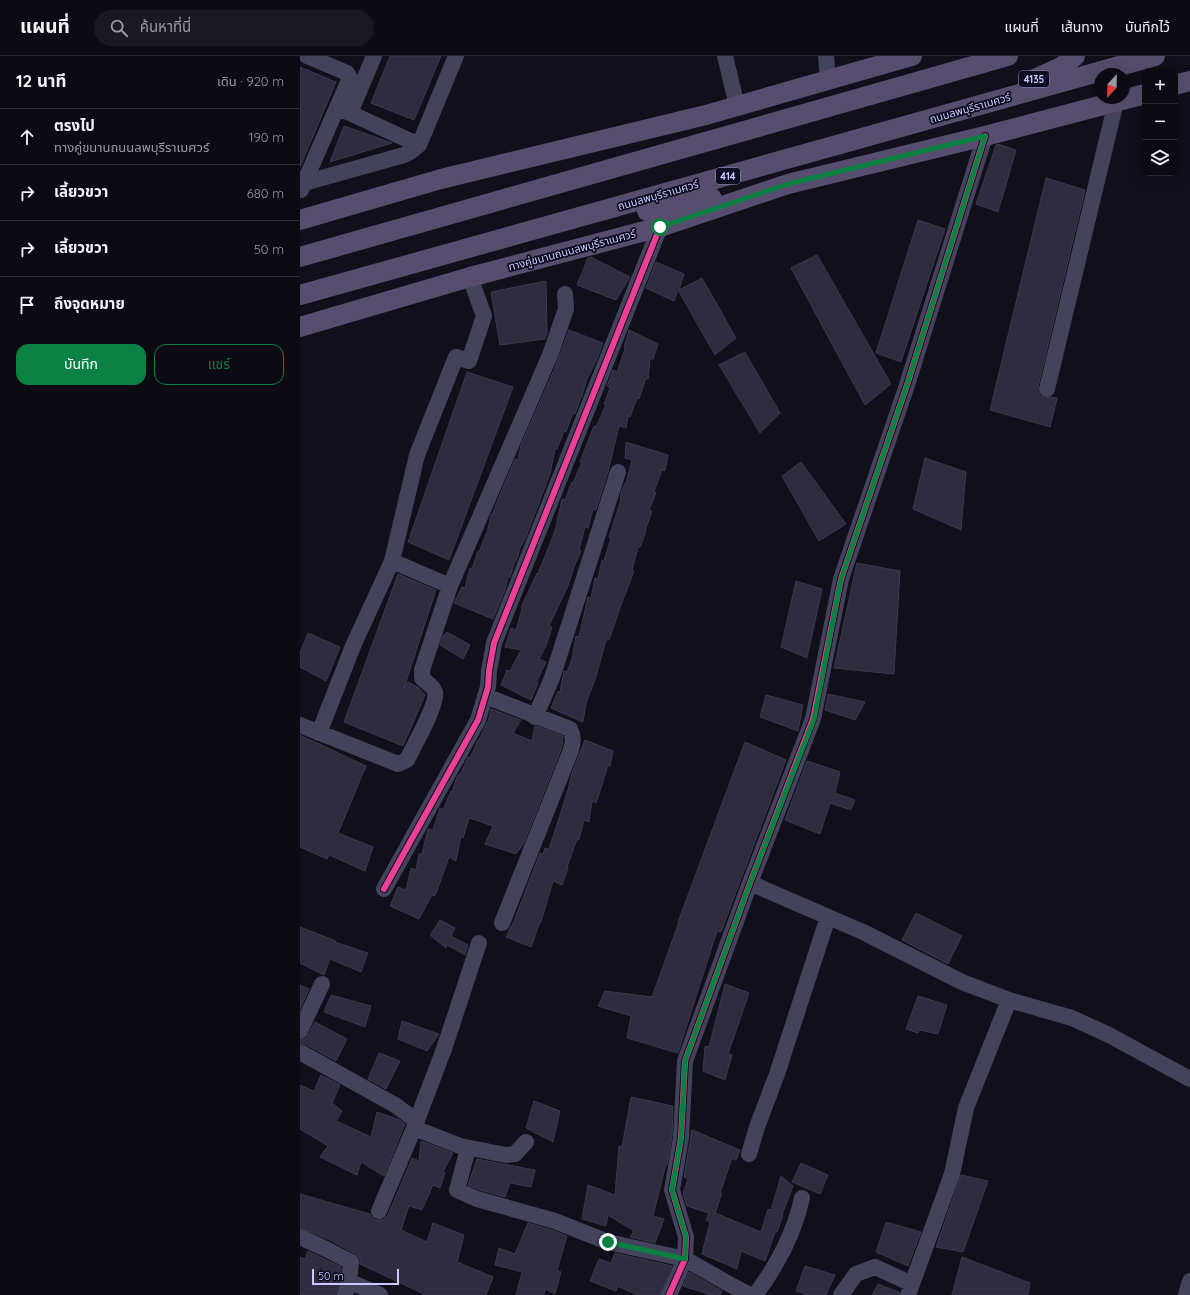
<!DOCTYPE html>
<html lang="th">
<head>
<meta charset="utf-8">
<style>
	:root { --surface:#0c0b14; --page:#1a1922; --text:#f1f3f6; --muted:#9a9ba0; --line:#2c2b34; --accent:#0b8043 }
	body { margin:0; font-family:Quicksand,"Noto Sans Thai",sans-serif; background:var(--page); color:var(--text) }
	.controls { position:absolute; right:12px; top:12px; display:grid; overflow:hidden; border-radius:8px; box-shadow:0 4px 16px #0002 }
	.controls button { width:36px; height:36px; display:grid; place-items:center; padding:0; border:0; border-bottom:1px solid var(--line); background:var(--surface); color:var(--text); font:20px sans-serif }
	.compass { position:absolute; left:794px; top:12px; width:36px; height:36px; border-radius:50%; background:var(--surface); box-shadow:0 4px 16px #0002; rotate:202deg }
	.scale { position:absolute; left:12px; bottom:10px; width:87px; box-sizing:border-box; padding-left:4px; border:2px solid #cbc9ff; border-top:0; font-size:11px; line-height:14px; white-space:nowrap; color:#cbc9ff; -webkit-text-stroke:3px #0d0b1f; paint-order:stroke }
	.stop { position:absolute; width:12px; height:12px; margin:-9px; border:3px solid #0b8043; border-radius:50%; background:#fff }
	.stop.end { background:#0b8043; border-color:#fff; box-shadow:0 1px 4px #0008 }
	.list { margin:0; padding:0; list-style:none }
	h2 { display:flex; justify-content:space-between; align-items:center; height:52px; margin:0; padding:0 16px; font-size:17px }
	h2 small { font-size:13px; font-weight:400; color:var(--muted) }
	.list li { display:grid; grid-template-columns:26px 1fr auto; gap:12px; align-items:center; box-sizing:border-box; height:56px; padding:0 16px; border-top:1px solid var(--line) }
	.list b { display:block; font-size:15px; white-space:nowrap }
	.list p { margin:0; font-size:13px; white-space:nowrap; color:var(--muted) }
	.list em { font-size:13px; font-style:normal; color:var(--muted) }
	.actions { display:flex; gap:8px; padding:12px 16px }
	.actions a { flex:1; padding:9px 0; border:1px solid var(--accent); border-radius:12px; text-align:center; font-size:14px; color:var(--accent) }
	.actions .main { background:var(--accent); color:#fff }
	.icon { flex:none; width:22px; height:22px; fill:none; stroke:currentColor; stroke-width:2; stroke-linecap:round; stroke-linejoin:round }
	.map { position:relative; flex:none; width:890px; height:1239px; overflow:hidden }
	header { display:flex; align-items:center; gap:24px; box-sizing:border-box; height:56px; padding:0 20px; background:var(--surface); border-bottom:1px solid var(--line) }
	header strong { font-size:19px }
	nav { display:flex; gap:22px; margin-inline-start:auto; font-size:14px }
	.search { width:280px; height:36px; background:var(--page); display:flex; align-items:center; gap:10px; box-sizing:border-box; padding:0 14px; border-radius:22px; color:var(--muted); font-size:15px }
	main { display:flex }
	aside { flex:1; background:var(--surface) }
	.map>svg:first-child { display:block }
	.building { fill:#2e2c3e; stroke:#3b3950 }
	.lines { fill:none; stroke-linecap:round; stroke-linejoin:round }
	.minor { stroke:#43445c; stroke-width:16 }
	.major { stroke:#574d6e; stroke-width:20 }
	.cycleway-casing { stroke:#0d0b1f; stroke-width:8 }
	.cycleway { stroke:#ea4096; stroke-width:6 }
	.route { stroke:#0b8043; stroke-width:5 }
	.labels { text-anchor:middle; dominant-baseline:central; stroke-width:3.5; stroke-linejoin:round; paint-order:stroke }
	.shield { fill:#0d0b1f; stroke:#9290bc; stroke-width:1 }
	.shield-label { font-size:10px; font-weight:bold; fill:#cbc9ff }
	.street-label { font-size:11px; fill:#cbc9ff; stroke:#0d0b1f }
</style>
</head>
<body>
<header>
<strong>แผนที่</strong>
<div class="search"><svg class="icon" aria-label="search" viewBox="0 0 24 24"><circle cx="10" cy="10" r="6"/><path d="M15 15l6 6"/></svg>ค้นหาที่นี่</div>
<nav><a>แผนที่</a><a>เส้นทาง</a><a>บันทึกไว้</a></nav>
</header>
<main>
<aside>
<h2>12 นาที<small>เดิน · 920 m</small></h2>
<ul class="list">
<li><svg class="icon" aria-label="ahead" viewBox="0 0 24 24"><path d="M12 20V5M6 11l6-6 6 6"/></svg><div><b>ตรงไป</b><p>ทางคู่ขนานถนนลพบุรีราเมศวร์</p></div><em>190 m</em></li>
<li><svg class="icon" aria-label="right" viewBox="0 0 24 24"><path d="M7 20v-9h11M14 6l5 5-5 5"/></svg><div><b>เลี้ยวขวา</b></div><em>680 m</em></li>
<li><svg class="icon" aria-label="right" viewBox="0 0 24 24"><path d="M7 20v-9h11M14 6l5 5-5 5"/></svg><div><b>เลี้ยวขวา</b></div><em>50 m</em></li>
<li><svg class="icon" aria-label="arrive" viewBox="0 0 24 24"><path d="M6 21V4h12l-3 4 3 4H6"/></svg><div><b>ถึงจุดหมาย</b></div></li>
</ul>
<div class="actions"><a class="main">บันทึก</a><a>แชร์</a></div>
</aside>
<div class="map">
<svg width="890" height="1239" viewBox="0 0 890 1239">
	<rect width="100%" height="100%" fill="#100f1a"/>
	<path class="building" d="M90,0H141L114,64L71,47Z
		M0,11L36,26L0,111Z
		M44,70L92,87L30,106Z
		M698,88L716,94L698,156L676,148L696,89Z
		M746,122L785,134L738,331V336L741,340L745,342L752,341L757,342L750,371L690,354Z
		M618,164L645,173L601,306L576,297Z
		M517,199L591,328L565,349L491,212Z
		M291,201L330,221L316,244L277,229L288,202Z
		M356,206L384,218L379,234L402,222L436,282L415,299L378,234L374,245L346,232Z
		M246,225L247,277L245,283L200,289L191,236Z
		M269,274L303,287L297,303L286,325L282,341H281L275,358L273,357L266,376L264,375L257,393H255L250,418L226,481L220,492L218,500L216,505H215L210,521H208L205,534L193,563L154,547L162,531L165,532L170,512L172,513L178,495L179,496L186,478H187L191,459L192,457L193,458L196,448L215,403L218,404L221,389L254,314Z
		M329,274L358,288L353,303H350L348,323L346,322L339,343L337,342L330,361L328,360L326,372L319,370L308,416L296,454L293,453L288,472L285,471L279,494L281,495L274,511L268,530L249,570L252,571L246,590L239,603L246,606L236,627H238L231,644L201,629L207,614L210,615L221,594L205,591L211,572L216,574L222,553L221,552L237,517L238,518L255,475L262,443L265,444L272,426L273,427L282,406H280L294,370L296,371L306,349L304,348L310,332L307,330L313,314L317,316L325,293L324,292Z
		M445,296L480,357L460,377L419,309Z
		M167,316L213,331L149,504L108,486Z
		M326,386L368,399L365,415L362,414L354,436L356,437L349,454L352,455L345,475H346L340,491H338L332,514L334,515L321,549L309,584H306L296,621L286,647L283,666L251,652L258,635L260,636L264,615L267,616L272,603L276,580L279,581L288,541L291,542L295,522L298,523L302,504L304,505L311,482L309,481L320,447L321,437L325,427H326L332,404L325,402Z
		M625,402L666,416L661,474L613,453Z
		M501,406L546,468L519,485L482,420Z
		M557,507L600,515L594,618L534,612Z
		M98,518L136,534L104,632L108,626L119,632L125,639L103,690L44,666Z
		M496,525L522,533L507,602L481,591Z
		M147,576L170,589L163,603L140,589L143,580Z
		M8,577L40,591L26,625L0,611V597Z
		M528,638L565,646L555,664L525,654Z
		M466,639L503,649L498,675L460,661Z
		M191,653L221,664L213,677L232,685L235,670H237L263,680L262,691L224,787L216,798L185,788L193,770L169,762L163,782L161,780L156,805L149,801L135,840L132,839L119,863L90,850L98,831L106,834L111,812L116,814L119,798H122L128,773L133,774L140,752L143,754L151,735L152,736L157,721L159,718L160,719L168,701L170,702L178,684H179L187,666H188Z
		M0,679L66,710L38,777L73,791L65,815L29,799L27,803L0,791Z
		M285,684L313,695L310,710L308,709L301,732L296,747L292,745L289,766L284,764L279,784L277,783L267,811L268,812L262,829L253,825L241,866H240L231,891L206,881L214,865L240,797L243,798L245,792L249,793L268,734L272,717Z
		M445,686L486,704L421,876L417,875L378,997L327,982L331,960L298,950L305,935L352,941L379,866H378Z
		M507,705L540,716L535,737L555,744L551,754L530,747L520,778L485,764Z
		M616,857L662,880L648,908L602,884Z
		M140,864L155,872L151,880L168,889L165,899L147,889L146,892L130,879Z
		M0,871L36,885L35,886L68,897L61,916L30,903L24,919L0,907Z
		M425,928L449,937L428,998L432,999L425,1024L403,1015L405,990L409,991Z
		M0,929L9,933L0,953Z
		M31,939L71,950L65,971L24,956Z
		M618,940L647,949L638,978L619,974L618,977L606,973Z
		M102,965L139,978L127,995L98,983Z
		M15,966L47,983L36,1005L5,988L0,987V984L5,983L8,979Z
		M79,997L100,1005L86,1033L68,1023Z
		M21,1019L40,1029L32,1047L42,1055L36,1065L71,1081L77,1056L100,1064L105,1068L84,1120L61,1106L57,1119L20,1101L28,1090L0,1073V1029L14,1035Z
		M331,1041L373,1050L372,1081L367,1109L366,1108L353,1160L364,1163L355,1187L330,1181L334,1175L308,1159L306,1170L282,1163L288,1129L315,1139L319,1090L322,1091Z
		M234,1045L260,1055L253,1086L226,1072Z
		M392,1074L440,1094L436,1104L432,1102L420,1137H422L415,1157L461,1176L468,1153L471,1154L481,1120L493,1130L482,1159H483L477,1176H475L465,1205L441,1195L437,1213L402,1198L410,1166L406,1164L409,1157L387,1150L383,1138L388,1123L384,1121Z
		M121,1085L153,1097L143,1116L145,1117L140,1132L133,1129L122,1154L109,1150L101,1174L127,1186L133,1167L164,1179L157,1206L193,1221L186,1239H126L60,1208V1202L55,1198L30,1184L0,1172V1138L70,1158L72,1161L76,1164H81L84,1163L88,1159L112,1102L119,1105Z
		M177,1103L235,1114L231,1131L210,1127L205,1141L180,1134L168,1129Z
		M501,1107L528,1119L520,1138L492,1126Z
		M661,1119L688,1125L663,1196L636,1191Z
		M586,1166L621,1176L608,1210L576,1196Z
		M228,1167L252,1174L267,1180L257,1214L261,1216L255,1238L245,1233L244,1239H216L222,1216L195,1209L199,1192L215,1198Z
		M8,1195L41,1211L40,1223L36,1239H0V1201L5,1203Z
		M315,1197L372,1210L360,1239H337L318,1230L316,1235L290,1225L299,1203L311,1207Z
		M662,1201L730,1227L728,1239H652Z
		M505,1210L535,1219L526,1239H508L496,1235Z
		M389,1216L422,1235L420,1239H411L383,1230Z
		M578,1228L599,1236V1239H572Z"/>
	<g class="lines">
		<path class="minor" d="M425,0L437,50
			M526,0L528,24
			M37,52L50,57L119,89
			M50,57L74,0
			M4,127L104,99C113,95 118,91 122,82L156,0
			M1,134L50,22L47,17L7,0
			M747,333L816,46
			M92,505L150,530L250,299L266,253L265,238
			M185,640L270,673C274,681 273,686 271,694L202,867
			M235,661L252,622L318,416
			M0,669L98,708L107,704C113,691 138,648 135,636C134,631 126,626 122,622V614L150,530
			M19,677L53,590L92,505L117,399L156,301L169,305L184,260L170,221
			M450,827L563,876L662,926L709,944L772,962L809,979L890,1023
			M84,833L178,664L188,631L189,615L194,587L360,171
			M0,975L22,928
			M0,996L95,1049L117,1065
			M114,1072L160,1090L206,1099L215,1098L226,1086
			M449,1098L457,1071L477,1018L528,861
			M166,1100L157,1134L177,1143L255,1165L308,1186L385,1203L429,1228L450,1239
			M79,1155L114,1072L144,993L179,887
			M0,1181L26,1193L51,1206L49,1225
			M45,1239L49,1225L80,1239
			M369,1239L385,1203L386,1181L372,1134L381,1082L385,1005L450,827L513,663L541,523L607,329L685,80
			M455,1239C477,1210 494,1178 502,1142
			M541,1239L556,1218L575,1211L612,1228
			M608,1239L652,1118L666,1052L709,944
			M886,1239L890,1225"/>
		<path class="major" d="M730,25L763,10L775,0
			M875,29L890,25
			M347,155L412,142
			M0,164L141,123L406,59L612,0
			M0,201L708,0
			M0,239L855,0
			M0,271L170,221L360,171L488,128L685,80L845,38"/>
		<g class="cycleway-casing">
			<path id="cycleway" d="M84,833L178,664L188,631L189,615L194,587L360,171
				M369,1239L385,1203L386,1181L372,1134L381,1082L385,1005L450,827L513,663L541,523L607,329L685,80"/>
		</g>
		<use href="#cycleway" class="cycleway"/>
	</g>
	<g class="lines">
		<path class="route" d="M308,1186L385,1203L386,1181L372,1134L381,1082L385,1005L450,827L514,663L541,523L607,329L685,80L488,128L360,171"/>
	</g>
	<g class="labels">
		<g class="shield">
			<rect x="719" y="15" width="30" height="16" rx="3"/>
			<rect x="416" y="112" width="24" height="16" rx="3"/>
		</g>
		<g class="shield-label">
			<text x="734" y="23">4135</text>
			<text x="428" y="120">414</text>
		</g>
		<g class="street-label">
			<text transform="translate(670 52) rotate(-16)">ถนนลพบุรีราเมศวร์</text>
			<text transform="translate(358 139) rotate(-16)">ถนนลพบุรีราเมศวร์</text>
			<text transform="translate(272 194) rotate(-15)">ทางคู่ขนานถนนลพบุรีราเมศวร์</text>
		</g>
	</g>
</svg>
<div class="controls">
<button>+</button>
<button>−</button>
<button><svg class="icon" aria-label="layers" viewBox="0 0 24 24"><path d="M12 4l9 5-9 5-9-5zM3 14l9 5 9-5"/></svg></button>
</div>
<svg class="compass" viewBox="-18 -18 36 36"><path d="M0-13l5 13h-10z" fill="#e53935"/><path d="M0 13l5-13h-10z" fill="#9a9ba0"/></svg>
<div class="scale">50 m</div>
<div class="stop" style="left:360px;top:171px"></div>
<div class="stop end" style="left:308px;top:1186px"></div>
</div>
</main>
</body>
</html>
